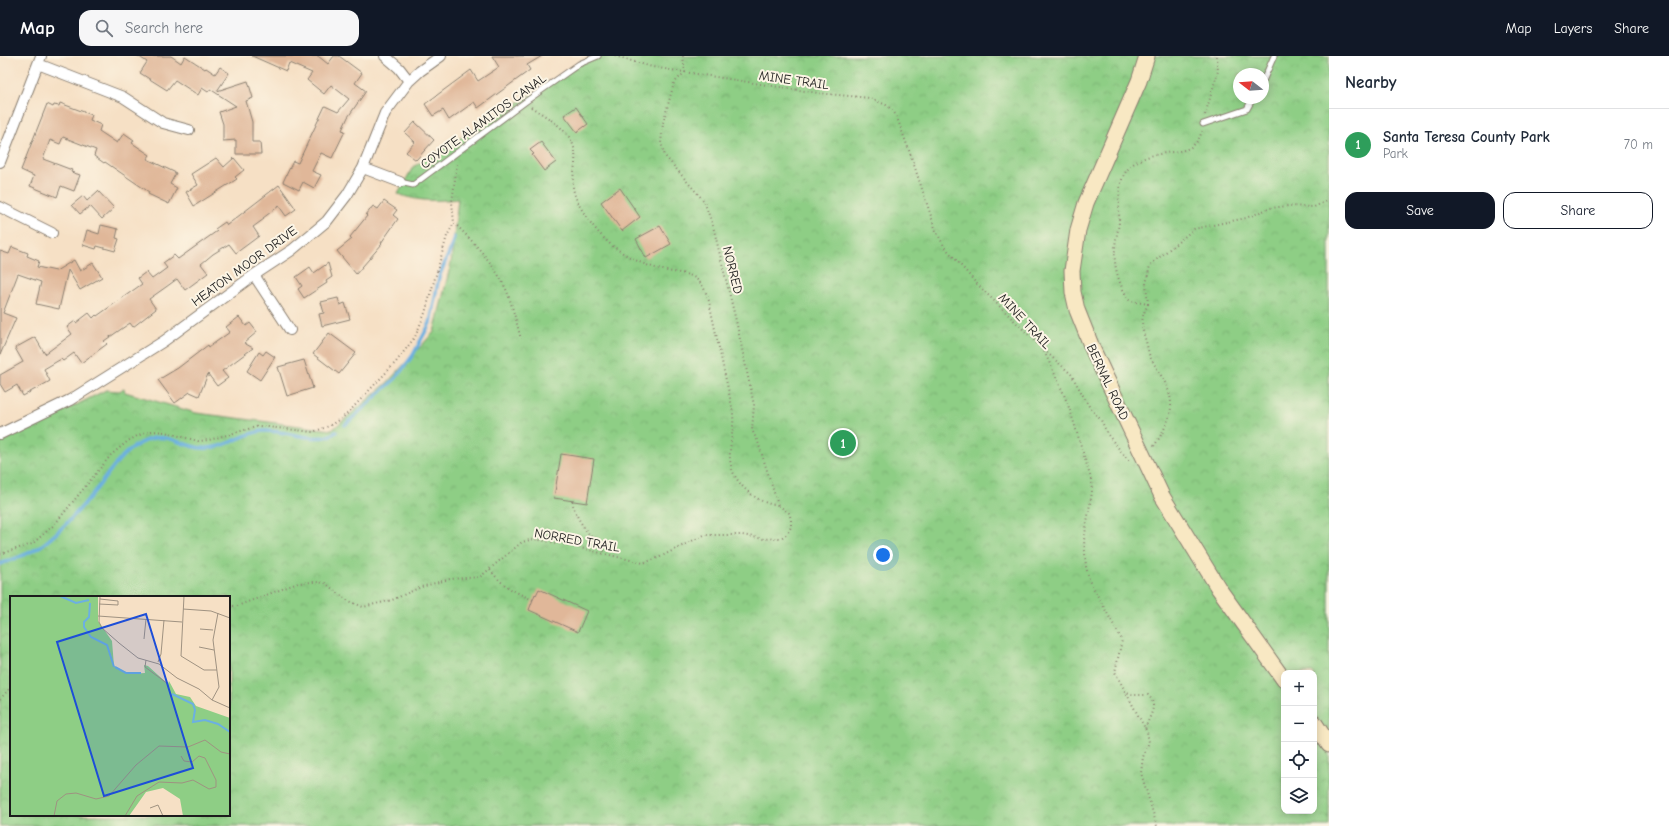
<!DOCTYPE html>
<html lang="en">
<head>
<meta charset="utf-8">
<style>
	:root { --surface:#fff; --page:#f6f6f7; --text:#1f2937; --muted:#747a83; --line:#e0e1e3; --accent:#111827 }
	body { margin:0; font-family:"Comic Neue",sans-serif; background:var(--page); color:var(--text) }
	.controls { position:absolute; right:12px; bottom:12px; display:grid; overflow:hidden; border-radius:8px; box-shadow:0 2px 10px #0003 }
	.controls button { width:36px; height:36px; display:grid; place-items:center; padding:0; border:0; border-bottom:1px solid var(--line); background:var(--surface); color:var(--text); font:20px sans-serif }
	.compass { position:absolute; left:1233px; top:12px; width:36px; height:36px; border-radius:50%; background:var(--surface); box-shadow:0 2px 10px #0003; rotate:287deg }
	.you { position:absolute; left:883px; top:499px; width:14px; height:14px; margin:-10px; border:3px solid #fff; border-radius:50%; background:#1a73e8; box-shadow:0 0 0 6px #1a73e833 }
	.badge { display:grid; place-items:center; width:26px; height:26px; border-radius:50%; background:var(--accent); color:#fff; font-size:13px; font-weight:700 }
	.pin { position:absolute; translate:-50% -50%; border:2px solid #fff; box-shadow:0 1px 4px #0006 }
	.list { margin:0; padding:0; list-style:none }
	h2 { display:flex; justify-content:space-between; align-items:center; height:52px; margin:0; padding:0 16px; font-size:17px }
	h2 small { font-size:13px; font-weight:400; color:var(--muted) }
	.list li { display:grid; grid-template-columns:26px 1fr auto; gap:12px; align-items:center; box-sizing:border-box; height:72px; padding:0 16px; border-top:1px solid var(--line) }
	.list b { display:block; font-size:15px; white-space:nowrap }
	.list p { margin:0; font-size:13px; white-space:nowrap; color:var(--muted) }
	.list em { font-size:13px; font-style:normal; color:var(--muted) }
	.actions { display:flex; gap:8px; padding:12px 16px }
	.actions a { flex:1; padding:9px 0; border:1px solid var(--accent); border-radius:12px; text-align:center; font-size:14px; color:var(--accent) }
	.actions .main { background:var(--accent); color:#fff }
	.icon { flex:none; width:22px; height:22px; fill:none; stroke:currentColor; stroke-width:2; stroke-linecap:round; stroke-linejoin:round }
	.map { position:relative; flex:none; width:1329px; height:770px; overflow:hidden }
	header { display:flex; align-items:center; gap:24px; box-sizing:border-box; height:56px; padding:0 20px; background:var(--accent); color:#fff }
	header strong { font-size:19px }
	nav { display:flex; gap:22px; margin-inline-start:auto; font-size:14px }
	.search { width:280px; height:36px; background:var(--page); display:flex; align-items:center; gap:10px; box-sizing:border-box; padding:0 14px; border-radius:12px; color:var(--muted); font-size:15px }
	main { display:flex }
	aside { flex:1; background:var(--surface) }
	.map>svg:first-child { display:block }
	.park { fill:url(#park-crowns); stroke:#557550; fill-rule:evenodd }
	.lines { fill:none; stroke-linecap:round; stroke-linejoin:round }
	.stream { stroke:#6cb0e1; stroke-width:3.5 }
	.building { fill:#e0b799 }
	.lane-casing { stroke:#897e70; stroke-width:7 }
	.street-casing { stroke:#897e70; stroke-width:12 }
	.secondary-casing { stroke:#897e70; stroke-width:17 }
	.path { stroke:#897e70; stroke-width:2; stroke-dasharray:1 3; stroke-linecap:butt }
	.lane { stroke:#fff; stroke-width:5 }
	.street { stroke:#fff; stroke-width:10 }
	.secondary { stroke:#f8e8c3; stroke-width:15 }
	.labels { text-anchor:middle; dominant-baseline:central; stroke-width:4; stroke-linejoin:round; paint-order:stroke }
	.street-label { font-size:13px; fill:#1c1c1c; stroke:#fcf5e5 }
	.inset-river { fill:none; stroke:#6cb0e1; stroke-width:2 }
	.inset-road { fill:none; stroke:#9f9281; stroke-width:1 }
	.view { fill:#1d4ed8; fill-opacity:0.15; stroke:#1d4ed8; stroke-width:2 }
	.inset-edge { fill:none; stroke:#1c1c1c; stroke-width:2 }
</style>
</head>
<body>
<header>
<strong>Map</strong>
<div class="search"><svg class="icon" aria-label="search" viewBox="0 0 24 24"><circle cx="10" cy="10" r="6"/><path d="M15 15l6 6"/></svg>Search here</div>
<nav><a>Map</a><a>Layers</a><a>Share</a></nav>
</header>
<main>
<div class="map">
<svg width="1329" height="770" viewBox="0 0 1329 770">
	<defs>
		<pattern id="park-crowns" width="20" height="18" patternUnits="userSpaceOnUse"><rect width="20" height="18" fill="#8ece85"/><path d="M2 6a3 3 0 1 1 6 0M12 15a3 3 0 1 1 6 0" fill="none" stroke="#7ab072"/></pattern>
	</defs>
	<rect width="100%" height="100%" fill="#fcf5e5"/>
	<filter id="ink" filterUnits="userSpaceOnUse"><feTurbulence type="fractalNoise" baseFrequency=".025" numOctaves="2"/><feDisplacementMap in="SourceGraphic" scale="8" xChannelSelector="R" yChannelSelector="G"/><feConvolveMatrix kernelMatrix="1 2 1 2 8 2 1 2 1" color-interpolation-filters="sRGB"/></filter>
	<filter id="wash" filterUnits="userSpaceOnUse"><feTurbulence type="fractalNoise" baseFrequency=".012" numOctaves="4" result="noise"/><feDisplacementMap in="SourceGraphic" scale="16" xChannelSelector="R" yChannelSelector="G"/><feGaussianBlur stdDeviation="0.9" result="paint"/><feColorMatrix in="noise" values="0 0 0 0 0 0 0 0 0 0 0 0 0 0 0 0 0 1.4 0 .05"/><feComposite in="paint" operator="in"/></filter>
	<g filter="url(#wash)">
		<rect width="100%" height="100%" fill="#f6e0c5"/>
		<path class="park" d="M594,0H1329V770H0V387L106,334L119,335L124,333L125,336L196,357L332,374L387,327L434,276L451,207L458,143C437,145 419,146 398,138L413,111ZM1239,18H1263V42H1239ZM11,541H229V759H11ZM1284,617H1314V755H1284Z"/>
		<g class="lines">
			<path class="stream" d="M345,369L396,322L413,299L430,267L439,221L451,192L454,181
				M0,508C16,502 33,497 46,486C65,471 83,450 98,431C113,411 125,391 150,383C169,377 184,391 202,392C225,394 241,377 263,375C286,373 317,390 336,376"/>
		</g>
		<g id="blocks">
			<path class="building" d="M138,0H171L181,7L185,0L205,13L206,12L215,18L220,11L229,17L217,35L248,25L253,42L246,45L252,66V86H260L261,98H236V84L223,85V68L219,56L236,50L210,33L208,36L202,32L198,39L175,24L167,34L140,17L147,6Z
				M252,0H318L328,8L334,0H339L362,17L355,27L366,35L348,61L342,74L345,75L332,102L321,97L312,115L321,119L314,132L303,126L299,134L283,126L293,105L298,107L325,50L338,56L349,43L331,29L324,38L307,24L312,17L289,7L286,15Z
				M492,0H542L527,9L530,14L478,52L474,46L449,64L443,54L433,60L425,48L471,14L478,25L499,11Z
				M60,47L92,59L90,64L101,69L99,75L117,87L124,77L134,84L132,87L150,99L147,103L176,117L170,128L177,132L169,148L148,138L149,136L105,106L104,107L94,100L96,94L63,81L60,88L50,84L43,103L72,114L71,116L80,119L74,135L61,130L57,141L30,130L34,120L21,114L47,48L53,51L54,49L59,50Z
				M576,51L588,68L577,76L564,59Z
				M415,66L434,84L416,104L406,96L415,86L405,77Z
				M541,86L556,106L544,115L532,99L534,98L530,94Z
				M216,102L224,111L234,102L244,114L235,121L237,123L194,150L186,136L198,129L191,118Z
				M279,129L296,153L286,160L279,150L263,162L264,163L253,171L259,180L236,197L229,188L213,198L201,208L208,217L185,234L177,223L166,231L149,243L156,253L133,271L130,267L104,285L107,288L81,307L74,297L63,305L61,303L44,313L50,325L23,340L17,329L5,336L0,328V319L23,306L15,292L35,281L45,298L72,278L67,271L75,265L76,267L89,257L93,262L96,259L97,260L142,228L138,222L146,216L152,223L167,212L163,207L174,199L178,203L217,175L215,173L225,166L227,169Z
				M620,132L640,161L622,175L601,146Z
				M98,135L114,152L102,163L90,150L80,158L72,149L83,140L87,145Z
				M384,145L397,154L393,159L398,163L381,187L382,188L356,218L337,195L352,183L350,181L367,160L366,159L373,150L378,153Z
				M101,169L118,173L116,182L119,183L115,195L97,190L96,193L83,189L87,174L99,178Z
				M660,170L671,188L646,202L636,183Z
				M12,191L28,197L27,200L39,205L37,211L56,215L74,204L80,215L93,207L102,221L80,234L68,214L59,253L36,248L41,226L18,218L3,257L16,262L0,299V195L9,198Z
				M328,207L332,221L326,225L327,227L304,242L298,233L302,230L296,221L310,211L314,217Z
				M338,242L340,249L345,247L350,263L322,270L319,258L324,257L321,246Z
				M239,261L246,270L250,267L257,276L244,287L253,292L222,315L228,322L217,330L208,318L199,340L190,336L175,347L158,324L178,312L208,289L209,291L230,276L226,271Z
				M329,277L356,297L339,318L313,298Z
				M266,295L275,301L260,324L247,315L259,296L263,299Z
				M304,304L313,332L287,340L278,311Z
				M561,398L594,403L587,447L554,442Z
				M539,533L587,555L578,576L529,554L535,538L536,539Z"/>
		</g>
	</g>
	<g filter="url(#ink)">
		<use href="#blocks" fill-opacity="0" stroke="#897e70" stroke-width="1"/>
		<g class="lines">
			<g class="lane-casing">
				<path id="lane" d="M1263,25L1274,0
					M1203,68L1247,53L1253,42
					M400,126L413,129L525,46L579,8L598,0"/>
			</g>
			<g class="street-casing">
				<path id="street" d="M385,0L399,12L409,25
					M38,8L123,41L163,67L189,74
					M0,106L41,0
					M363,112L400,126
					M0,151L52,177
					M254,219L290,274
					M0,378L70,344L164,285L254,219L292,194L327,165L347,139L363,112L385,57L409,25L420,15L441,0"/>
			</g>
			<g class="secondary-casing">
				<path id="secondary" d="M1147,0L1139,25L1086,147L1078,174L1072,215L1073,236L1077,254L1093,294L1162,440L1219,533L1284,624
					M1314,666L1329,689"/>
			</g>
			<path class="path" d="M615,0L652,11L818,37L870,42L886,49L892,54L896,59L910,97L936,175L944,190L976,227L1043,293L1063,336L1071,357L1091,423L1092,436L1084,484L1086,511L1090,526L1122,584L1115,616L1147,676L1149,686L1143,701L1141,717L1157,770
				M683,0L685,16L674,27L663,67L661,87L665,100L704,145L713,170L737,269L754,349L752,374L758,386L778,449
				M531,51C545,60 560,68 569,81C581,99 572,113 573,131C575,150 599,180 614,191C628,201 645,210 663,214C673,217 686,216 695,222C703,228 706,236 709,245C714,270 720,295 725,320C728,332 731,345 733,358C735,376 726,395 732,413C737,430 760,449 778,449
				M1205,59L1218,15L1217,0
				M457,108L452,146L454,167C474,186 498,212 508,238C513,253 517,268 521,283
				M1148,248L1146,228L1150,209L1194,173L1246,162L1270,152L1288,150L1314,151L1329,144
				M1044,294L1071,318L1090,352L1101,364L1108,379L1128,404H1130
				M1154,390C1161,380 1170,364 1171,351C1172,333 1160,319 1152,304C1149,300 1148,294 1147,289C1142,272 1139,265 1148,248L1130,245C1120,232 1113,210 1115,194C1115,184 1118,176 1119,166C1120,147 1115,123 1132,109C1139,103 1151,99 1160,98C1178,94 1195,98 1202,75
				M572,445C577,467 591,481 606,497
				M0,498L32,488L54,469L111,399L128,385L137,380L152,375L165,376L198,385L209,384L259,370L313,376L329,370L346,359L396,306L415,281L425,257L447,180L454,167
				M490,514C504,531 513,535 533,544
				M229,550H237L298,527L314,526L325,527L347,544L363,551L392,544L421,531L450,523L480,521L522,486L534,483L568,489L643,507L658,502L704,479H742L764,483L781,482L787,478L791,471V463L789,457L778,449
				M1124,635L1135,639H1148C1159,650 1149,660 1145,673
				M0,643L11,631"/>
			<use href="#lane" class="lane"/>
			<use href="#street" class="street"/>
			<use href="#secondary" class="secondary"/>
		</g>
	</g>
	<g class="labels">
		<g class="street-label">
			<text transform="translate(794 24) rotate(8)">MINE TRAIL</text>
			<text transform="translate(483 65) rotate(-36)">COYOTE ALAMITOS CANAL</text>
			<text transform="translate(244 210) rotate(-36)">HEATON MOOR DRIVE</text>
			<text transform="translate(733 214) rotate(76)">NORRED</text>
			<text transform="translate(1025 265) rotate(47)">MINE TRAIL</text>
			<text transform="translate(1108 326) rotate(65)">BERNAL ROAD</text>
			<text transform="translate(577 484) rotate(10)">NORRED TRAIL</text>
		</g>
	</g>
	<g transform="translate(10 540)">
		<rect width="220" height="220" fill="#f6e0c5"/>
		<path d="M0,0H88V25L102,45L104,70L119,78L135,77L134,69L138,70L158,88L159,85L166,98L180,101L186,110L220,122V220H173L170,203L153,192L136,196L119,220H0Z" fill="#8ece85"/>
		<path class="inset-river" d="M50,0L66,7L79,4M80,7L79,21L74,26V31L81,41L97,49L104,71M105,71L116,77H131M162,98L183,108L185,114L183,126L195,124L208,128L220,136"/>
		<path class="inset-road" d="M90,0L89,26L92,32L109,47L128,62L149,68L167,82L189,93L202,104L220,112M174,0L171,60L194,74H207M89,8L108,9V5L90,3M173,13L201,15L220,22M88,20L172,26M190,33L203,34M134,43L136,23M189,51L204,54M136,64L135,71L158,88M148,66L151,58L154,24M202,104L209,91L203,44L208,17M140,212L148,209L153,220M44,220L47,205L56,198L66,197L86,203L99,200L126,169L149,150L178,151L195,144L211,156L220,158M115,220L127,200L149,186L172,187L183,184L199,193L206,191V184L195,162L189,160L182,166L174,165L171,160"/>
		<path class="view" d="M136,18L183,172L94,200L47,46Z"/>
		<rect width="220" height="220" class="inset-edge"/>
	</g>
</svg>
<div class="controls">
<button>+</button>
<button>−</button>
<button><svg class="icon" aria-label="locate" viewBox="0 0 24 24"><circle cx="12" cy="12" r="6"/><path d="M12 2v4M12 18v4M2 12h4M18 12h4"/></svg></button>
<button><svg class="icon" aria-label="layers" viewBox="0 0 24 24"><path d="M12 4l9 5-9 5-9-5zM3 14l9 5 9-5"/></svg></button>
</div>
<svg class="compass" viewBox="-18 -18 36 36"><path d="M0-13l5 13h-10z" fill="#e53935"/><path d="M0 13l5-13h-10z" fill="#747a83"/></svg>
<div class="you"></div>
<div class="pin badge" style="left:843px;top:387px;background:#2e9e5b">1</div>
</div>
<aside>
<h2>Nearby<small></small></h2>
<ul class="list">
<li><span class="badge" style="background:#2e9e5b">1</span><div><b>Santa Teresa County Park</b><p>Park</p></div><em>70 m</em></li>
</ul>
<div class="actions"><a class="main">Save</a><a>Share</a></div>
</aside>
</main>
</body>
</html>
